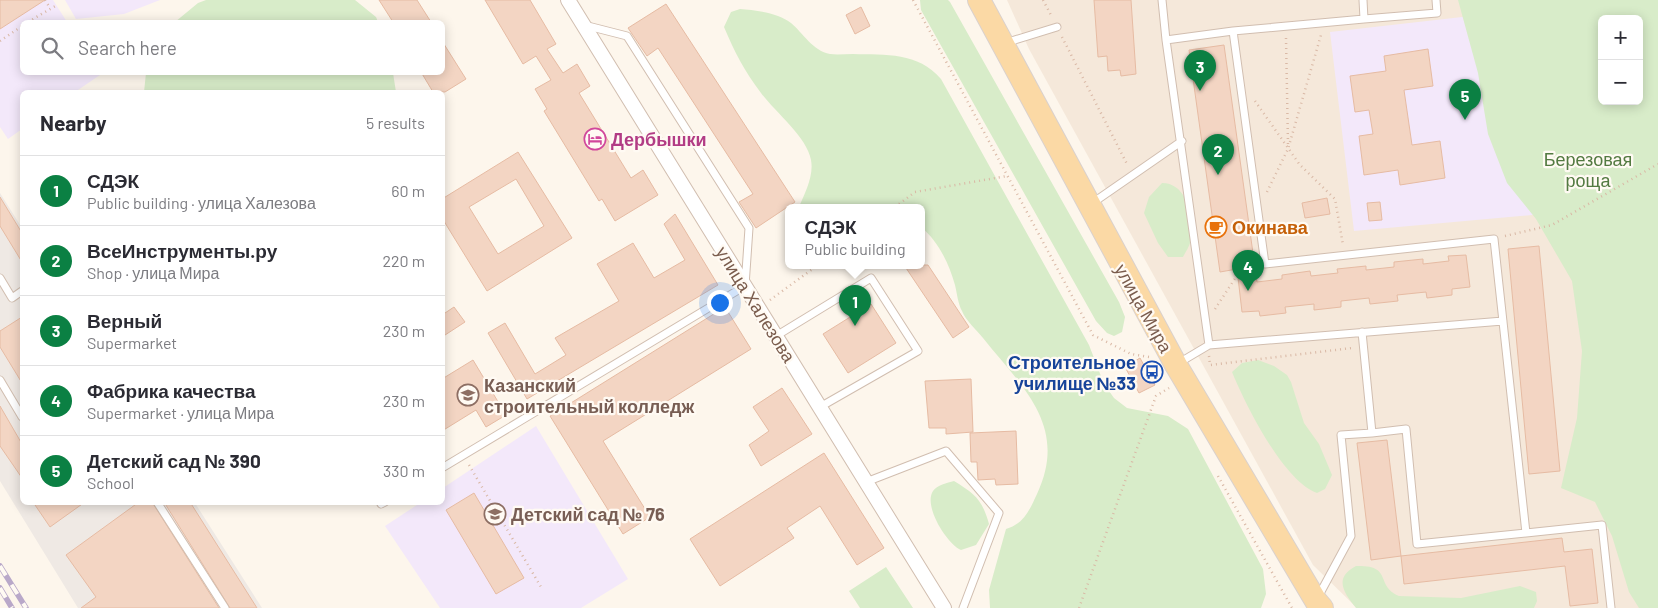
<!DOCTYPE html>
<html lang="en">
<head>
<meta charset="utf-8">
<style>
	:root { --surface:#fff; --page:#f2f2f3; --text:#2b2b33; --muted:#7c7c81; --line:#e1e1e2; --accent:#0b8043 }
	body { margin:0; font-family:Barlow,sans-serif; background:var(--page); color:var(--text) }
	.controls { position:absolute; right:15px; top:15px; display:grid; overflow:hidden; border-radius:8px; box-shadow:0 2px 12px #0003 }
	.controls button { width:45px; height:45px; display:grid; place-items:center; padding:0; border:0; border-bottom:1px solid var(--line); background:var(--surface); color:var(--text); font:25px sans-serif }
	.you { position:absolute; left:719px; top:302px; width:18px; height:18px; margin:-12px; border:4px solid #fff; border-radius:50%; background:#1a73e8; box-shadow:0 0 0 8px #1a73e833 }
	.badge { display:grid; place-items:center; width:32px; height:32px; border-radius:50%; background:var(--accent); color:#fff; font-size:16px; font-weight:700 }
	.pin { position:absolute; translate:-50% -41px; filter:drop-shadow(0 1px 2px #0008) }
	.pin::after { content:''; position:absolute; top:26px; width:18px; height:15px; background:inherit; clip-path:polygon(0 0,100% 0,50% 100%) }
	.popup { position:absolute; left:785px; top:204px; width:140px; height:65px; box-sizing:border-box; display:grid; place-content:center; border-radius:8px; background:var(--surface); filter:drop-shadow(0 1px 4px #0005); font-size:16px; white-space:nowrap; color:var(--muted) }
	.popup b { font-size:19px; color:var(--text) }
	.popup::after { content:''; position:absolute; left:50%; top:100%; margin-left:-10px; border:10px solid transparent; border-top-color:var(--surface) }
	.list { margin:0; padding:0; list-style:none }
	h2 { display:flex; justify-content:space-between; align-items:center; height:65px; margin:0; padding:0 20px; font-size:21px }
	h2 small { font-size:16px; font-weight:400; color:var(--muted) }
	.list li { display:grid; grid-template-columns:32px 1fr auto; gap:15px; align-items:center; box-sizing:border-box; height:70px; padding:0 20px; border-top:1px solid var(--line) }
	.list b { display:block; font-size:19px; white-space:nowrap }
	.list p { margin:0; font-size:16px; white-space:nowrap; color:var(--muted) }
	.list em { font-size:16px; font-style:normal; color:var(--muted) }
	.icon { flex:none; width:28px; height:28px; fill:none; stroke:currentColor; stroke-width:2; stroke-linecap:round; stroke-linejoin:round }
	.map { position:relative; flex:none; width:1658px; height:608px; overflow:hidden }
	.search { position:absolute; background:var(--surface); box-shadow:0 2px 12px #0003; left:20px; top:20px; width:425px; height:55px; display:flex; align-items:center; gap:12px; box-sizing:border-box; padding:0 18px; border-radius:8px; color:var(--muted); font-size:19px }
	.panel { position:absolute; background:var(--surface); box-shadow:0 2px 12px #0003; left:20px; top:90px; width:425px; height:415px; border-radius:8px }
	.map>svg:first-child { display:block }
	.residential { fill:#f5e8da }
	.industrial { fill:#efe9e4 }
	.education { fill:#f3e8fa }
	.green { fill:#d8ecc9; fill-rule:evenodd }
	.building { fill:#f3d5c3; stroke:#e6bba3; fill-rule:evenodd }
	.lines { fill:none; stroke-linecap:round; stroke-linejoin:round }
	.lane-casing { stroke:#d1beb0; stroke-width:9 }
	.street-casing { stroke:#d1beb0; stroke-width:16 }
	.primary-casing { stroke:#dad1cd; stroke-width:24 }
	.path { stroke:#d9b8a5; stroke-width:2.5; stroke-dasharray:1 4; stroke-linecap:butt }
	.lane { stroke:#fff; stroke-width:7 }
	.street { stroke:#fff; stroke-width:14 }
	.primary { stroke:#fbd9a5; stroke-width:22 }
	.rail-casing { stroke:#b9a8c9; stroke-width:5.5 }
	.rail { stroke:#fffaf3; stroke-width:4; stroke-dasharray:11; stroke-linecap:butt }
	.labels { text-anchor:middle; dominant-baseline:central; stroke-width:4.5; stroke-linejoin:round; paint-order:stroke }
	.hotel-label { font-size:18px; font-weight:bold; fill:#b23c85; stroke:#fffaf3; text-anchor:start }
	.park-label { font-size:18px; fill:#537a41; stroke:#fffaf3 }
	.food-label { font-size:18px; font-weight:bold; fill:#c56008; stroke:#fffaf3; text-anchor:start }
	.street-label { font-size:18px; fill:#7a5c4d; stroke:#fffaf3 }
	.transit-label { font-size:18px; font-weight:bold; fill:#164399; stroke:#fffaf3; text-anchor:end }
	.education-label { font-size:18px; font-weight:bold; fill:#785e54; stroke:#fffaf3; text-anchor:start }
</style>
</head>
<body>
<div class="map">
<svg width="1658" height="608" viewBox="0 0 1658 608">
	<rect width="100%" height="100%" fill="#fdf6ec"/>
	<path class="residential" d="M1007,0H1577L1644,608H1357L1313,565L1029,49Z"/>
	<path class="industrial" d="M0,193L22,228V502L195,503L262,608H78L0,481Z"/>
	<path class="education" d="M0,0H53L67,22H22V72H99L100,75L75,92H22V129L8,139L0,127Z
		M65,0H160L124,14L76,19Z
		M1576,4L1599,209L1354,231L1330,32Z
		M536,426L628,579L581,608H440L385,526L420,503L442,502L443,488Z"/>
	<path class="green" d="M206,0H355L376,17L378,22H175L198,3Z
		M920,0H948L950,2L1119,302L1125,317L1122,332L1114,336L1107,333L1096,321L921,10Z
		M1458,0H1658V608H1639L1629,592L1612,536L1595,502L1561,488L1577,418L1582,351L1572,281L1536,219L1507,183L1488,134L1478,73ZM1602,19H1639V101H1602Z
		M740,9C755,10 779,13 791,23C803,33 813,51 830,54C837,55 845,54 853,54C886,55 918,52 941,79L1089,345L1104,384L1114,398L1127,408L1168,416L1188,429L1263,569L1266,594L1261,608H990L989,590L1006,529C1024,524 1030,509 1037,494C1069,426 1022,387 983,338C976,329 966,321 962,311C958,304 957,293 955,285C949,264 939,242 921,227V207H799C805,193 814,176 811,160C807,137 775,112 761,93C745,72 734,51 724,27L731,12Z
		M146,73H393L396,92H144Z
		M1162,183C1189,183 1194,221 1190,243C1189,247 1185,253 1183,257H1168L1158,243L1144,213L1149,197Z
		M1258,360L1274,366L1287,375L1291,382L1304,423L1319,444L1332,475L1325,489L1317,493C1284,482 1245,404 1232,372L1242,363Z
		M954,481C975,494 982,499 989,524L976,545L961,550C947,544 923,506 933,491C937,485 947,483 954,481Z
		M1356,566C1394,565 1374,585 1399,596L1461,598L1520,586L1536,592L1537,601L1534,608H1356C1344,593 1333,578 1356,566Z
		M886,567L913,608H860L849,591Z"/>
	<path class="building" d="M0,0H45L0,29Z
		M379,0H417L431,22H393Z
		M485,0H530L556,44L547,49L563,73L577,64L590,86L579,93L631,178L643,170L658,195L615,221L602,199L599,201L544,111L547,109L535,89L551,80L536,56L523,64Z
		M1094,0H1131L1136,74L1121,76L1120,70L1108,71L1107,56L1098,57Z
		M666,4L795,202L756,228L739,202L753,194L658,48L647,56L628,28Z
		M861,7L870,26L855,34L846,15Z
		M442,41L466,79L445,92H433L421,72H442Z
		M1224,45L1257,282L1282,279V275L1310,271L1311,276L1338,273L1337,269L1366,266V270L1394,267V262L1423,259V264L1449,261L1448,256L1466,255L1470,287L1452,289V295L1427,298L1426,292L1397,295L1398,301L1370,304L1369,298L1341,301V307L1314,310V304L1285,307L1286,313L1260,316L1259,311L1242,312L1237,269L1220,272L1189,50Z
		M1428,49L1433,86L1404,90L1412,145L1440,141L1445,178L1400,185L1398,170L1364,175L1359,136L1373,134L1369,110L1355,112L1350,76L1386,71L1384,56Z
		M518,152L572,238L487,291L442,218V199ZM516,179L544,226L498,254L469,207Z
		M0,197L22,233V262L0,226Z
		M1327,198L1330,214L1305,218L1302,203Z
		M1380,202L1382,220L1369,221L1367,203Z
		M675,214L718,285L527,399L488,333L505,323L535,374L566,355L555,338L619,301L597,264L633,243L654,278L685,260L664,224Z
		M1539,246L1560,471L1529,474L1508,249Z
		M904,265H928L969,327L953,338Z
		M871,304L896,343L848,373L823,334Z
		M454,307L465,322L442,337V315Z
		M725,307L751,349L603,441L650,517L623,534L550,416Z
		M22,317V383L0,347V331Z
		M1140,358L1155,385L1139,393L1125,367Z
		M473,360L506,415L486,427L476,410L442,431V379Z
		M971,379L973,432L946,434V428H929L925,381Z
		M782,388L812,434L761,466L749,445L769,431L753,407Z
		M0,406L22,444V478L0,446Z
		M1016,431L1018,484L996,485L995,479L978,480L977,462H971L970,433Z
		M1387,440L1401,556L1371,560L1357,443Z
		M824,453L884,548L857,565L820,506L787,528L794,538L720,586L690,539Z
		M474,493L524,578L496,594L446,510Z
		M33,502H85L50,527Z
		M139,502H152L219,608H81L96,597L66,555Z
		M164,502H190L257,608H230Z
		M1562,538L1564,552L1592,549L1598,603L1570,606L1565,566L1404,584L1401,556Z"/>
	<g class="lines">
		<g class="lane-casing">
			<path id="lane" d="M1162,0L1166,40L1233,31
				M1363,0L1364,19L1233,31L1265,264L1494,239L1526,533L1602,525L1611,608
				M1364,19L1437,13L1436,0
				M1166,40L1209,345
				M1005,43L1057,27
				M1091,204L1182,141
				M0,278L12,298L22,291
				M1362,332L1372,433L1406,429L1417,544L1526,533
				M776,336L871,278L918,351L820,407
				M1177,364L1209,345L1503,321
				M0,380L22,417
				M442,468L745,286L749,228L627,36L584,25
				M866,482L946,451L999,513L963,608
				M157,502L225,608
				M380,502L381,504L385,502
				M1318,597L1351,536L1341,435L1372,433"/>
		</g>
		<g class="street-casing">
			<path id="street" d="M568,0L944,608"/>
		</g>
		<g class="primary-casing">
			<path id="primary" d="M979,0L1176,365L1316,601L1322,608"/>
		</g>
		<path class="path" d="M45,0L50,8
			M913,0L1093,335L1131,354L1149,357
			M1043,0L1052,17
			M28,22L57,5
			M1062,37L1128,166
			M1286,38L1288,145
			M0,41L22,26
			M1255,101L1300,165L1335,199L1343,245
			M1267,192L1288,149L1321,35
			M895,207L915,192L1007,176
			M1505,236L1552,225L1658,164
			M770,300L818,265
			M1215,309L1236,277L1256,271
			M1209,356L1210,365L1352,348
			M469,465L541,587
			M1218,476L1292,608
			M1079,608L1156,396L1169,388"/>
		<use href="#lane" class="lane"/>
		<use href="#street" class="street"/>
		<use href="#primary" class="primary"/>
		<g class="rail-casing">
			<path id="rail" d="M0,566L26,608
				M0,588L12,608"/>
		</g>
		<use href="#rail" class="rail"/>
	</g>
	<defs>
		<g id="hotel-ring" transform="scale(1.125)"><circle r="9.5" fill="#fffaf3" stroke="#d1479c" stroke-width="1.5"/><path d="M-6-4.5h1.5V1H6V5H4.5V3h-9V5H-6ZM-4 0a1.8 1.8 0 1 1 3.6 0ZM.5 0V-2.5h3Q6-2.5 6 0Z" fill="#d1479c"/></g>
		<g id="cafe-ring" transform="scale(1.125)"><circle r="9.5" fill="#fffaf3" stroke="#e8710a" stroke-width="1.5"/><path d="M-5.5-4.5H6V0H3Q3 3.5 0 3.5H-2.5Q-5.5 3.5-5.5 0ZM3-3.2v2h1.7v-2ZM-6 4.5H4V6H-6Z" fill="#e8710a"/></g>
		<g id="bus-ring" transform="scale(1.125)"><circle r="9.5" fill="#fffaf3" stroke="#1a4fb4" stroke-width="1.5"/><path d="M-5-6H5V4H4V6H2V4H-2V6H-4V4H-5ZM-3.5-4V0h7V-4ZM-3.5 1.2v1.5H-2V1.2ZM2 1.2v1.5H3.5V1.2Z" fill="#1a4fb4"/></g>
		<g id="university-ring" transform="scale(1.125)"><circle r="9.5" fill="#fffaf3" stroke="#8d6e63" stroke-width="1.5"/><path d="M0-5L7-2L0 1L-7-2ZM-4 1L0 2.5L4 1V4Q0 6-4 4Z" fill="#8d6e63"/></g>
		<g id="school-ring" transform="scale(1.125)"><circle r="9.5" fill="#fffaf3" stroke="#8d6e63" stroke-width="1.5"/><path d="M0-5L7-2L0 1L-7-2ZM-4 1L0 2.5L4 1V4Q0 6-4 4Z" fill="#8d6e63"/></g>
	</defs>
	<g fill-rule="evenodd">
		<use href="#hotel-ring" x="595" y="139"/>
		<use href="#cafe-ring" x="1216" y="227"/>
		<use href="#bus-ring" x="1152" y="372"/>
		<use href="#university-ring" x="468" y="395"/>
		<use href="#school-ring" x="495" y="514"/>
	</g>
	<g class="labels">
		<g class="hotel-label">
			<text x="611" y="139">Дербышки</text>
		</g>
		<g class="park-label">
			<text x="1588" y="159">Березовая<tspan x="1588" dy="21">роща</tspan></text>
		</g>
		<g class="food-label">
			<text x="1232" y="227">Окинава</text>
		</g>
		<g class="street-label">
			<text transform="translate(756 304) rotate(58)">улица Халезова</text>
			<text transform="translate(1144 308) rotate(61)">улица Мира</text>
		</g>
		<g class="transit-label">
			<text x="1136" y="362">Строительное<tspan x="1136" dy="21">училище №33</tspan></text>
		</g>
		<g class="education-label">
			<text x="484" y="385">Казанский<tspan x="484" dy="21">строительный колледж</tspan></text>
			<text x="511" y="514">Детский сад № 76</text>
		</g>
	</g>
</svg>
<div class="controls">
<button>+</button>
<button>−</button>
</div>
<div class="you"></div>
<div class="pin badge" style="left:855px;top:326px">1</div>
<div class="popup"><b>СДЭК</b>Public building</div>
<div class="pin badge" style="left:1218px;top:175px">2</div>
<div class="pin badge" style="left:1200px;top:91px">3</div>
<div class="pin badge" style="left:1248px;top:291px">4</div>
<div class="pin badge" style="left:1465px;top:120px">5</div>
<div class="search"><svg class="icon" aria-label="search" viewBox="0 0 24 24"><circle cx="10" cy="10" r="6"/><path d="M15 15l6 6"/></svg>Search here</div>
<section class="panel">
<h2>Nearby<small>5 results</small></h2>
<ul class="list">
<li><span class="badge">1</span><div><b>СДЭК</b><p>Public building · улица Халезова</p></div><em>60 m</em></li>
<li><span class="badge">2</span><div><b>ВсеИнструменты.ру</b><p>Shop · улица Мира</p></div><em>220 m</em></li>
<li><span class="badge">3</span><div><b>Верный</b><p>Supermarket</p></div><em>230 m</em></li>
<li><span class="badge">4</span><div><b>Фабрика качества</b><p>Supermarket · улица Мира</p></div><em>230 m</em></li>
<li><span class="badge">5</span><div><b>Детский сад № 390</b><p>School</p></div><em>330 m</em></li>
</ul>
</section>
</div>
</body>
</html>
